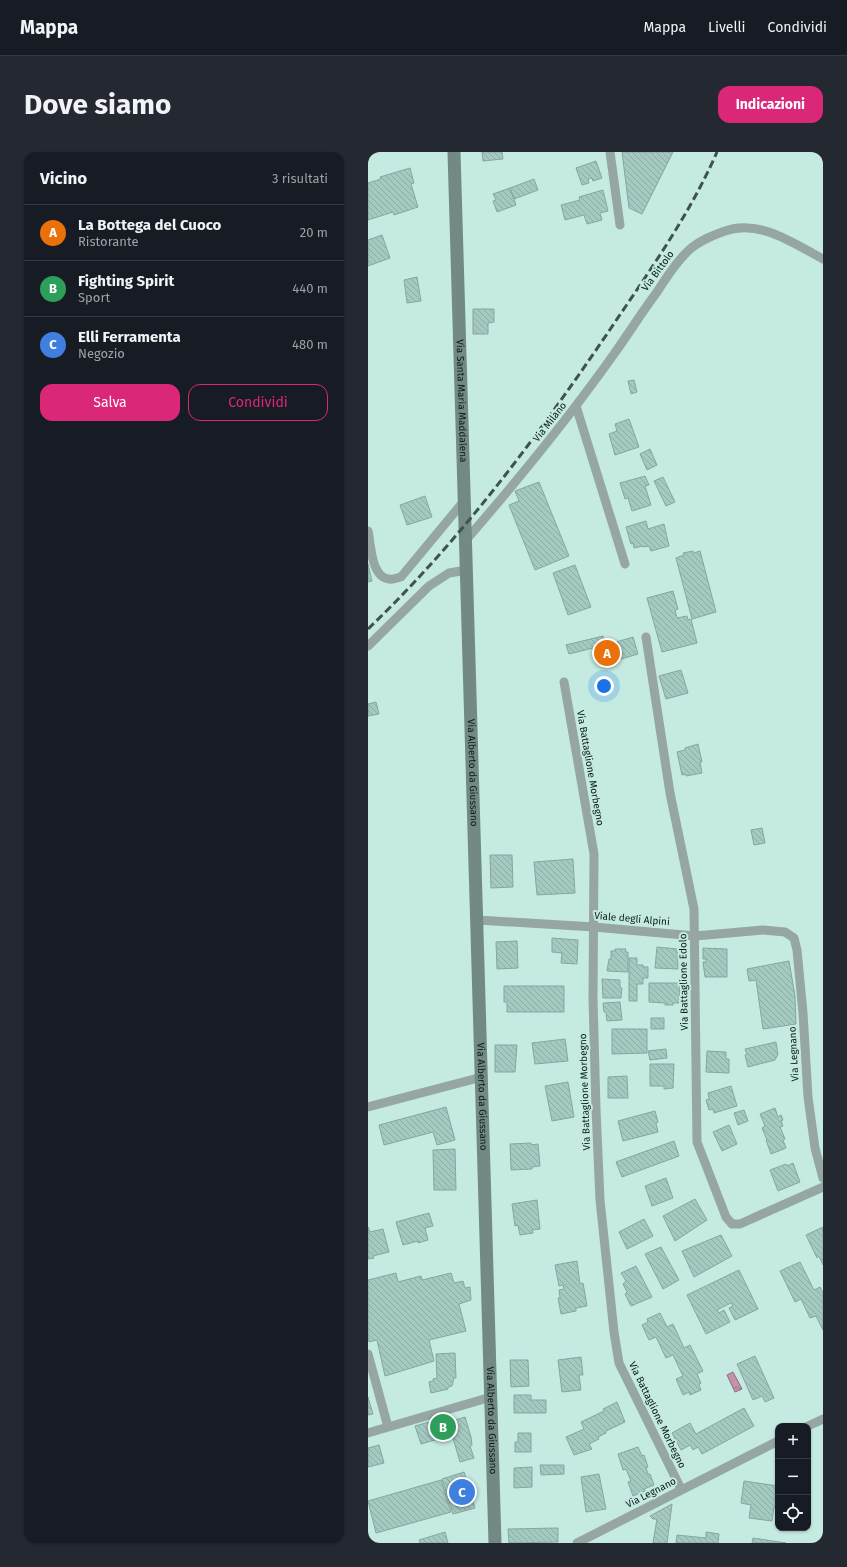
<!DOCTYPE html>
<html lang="it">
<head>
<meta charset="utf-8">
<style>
	:root { --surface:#171b24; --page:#242831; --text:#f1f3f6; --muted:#9ea1a6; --line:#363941; --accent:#db2777 }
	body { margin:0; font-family:"Fira Sans",sans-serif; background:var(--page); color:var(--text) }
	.controls { position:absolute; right:12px; bottom:12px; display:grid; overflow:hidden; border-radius:8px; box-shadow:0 1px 3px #0004 }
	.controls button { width:36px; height:36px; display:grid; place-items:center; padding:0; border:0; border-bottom:1px solid var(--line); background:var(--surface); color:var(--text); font:20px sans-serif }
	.you { position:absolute; left:236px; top:534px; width:14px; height:14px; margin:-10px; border:3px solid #fff; border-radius:50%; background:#1a73e8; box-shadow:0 0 0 6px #1a73e833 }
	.badge { display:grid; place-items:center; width:26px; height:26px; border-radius:50%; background:var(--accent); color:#fff; font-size:13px; font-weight:700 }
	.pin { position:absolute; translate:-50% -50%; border:2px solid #fff; box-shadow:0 1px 4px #0006 }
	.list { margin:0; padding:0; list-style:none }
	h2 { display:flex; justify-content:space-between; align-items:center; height:52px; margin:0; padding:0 16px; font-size:17px }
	h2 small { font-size:13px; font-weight:400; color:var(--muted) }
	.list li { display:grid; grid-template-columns:26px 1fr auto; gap:12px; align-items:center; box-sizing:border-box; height:56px; padding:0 16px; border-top:1px solid var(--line) }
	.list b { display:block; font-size:15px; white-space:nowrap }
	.list p { margin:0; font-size:13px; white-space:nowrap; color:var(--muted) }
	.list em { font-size:13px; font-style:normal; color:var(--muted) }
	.actions { display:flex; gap:8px; padding:12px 16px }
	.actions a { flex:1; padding:9px 0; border:1px solid var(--accent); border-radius:12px; text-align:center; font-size:14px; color:var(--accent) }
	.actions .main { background:var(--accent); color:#fff }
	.icon { flex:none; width:22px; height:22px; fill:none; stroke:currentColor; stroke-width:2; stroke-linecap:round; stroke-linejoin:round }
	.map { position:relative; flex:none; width:455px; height:1391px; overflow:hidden; border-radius:12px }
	header { display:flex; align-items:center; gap:24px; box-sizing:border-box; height:56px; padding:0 20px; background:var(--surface); border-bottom:1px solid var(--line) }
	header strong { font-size:19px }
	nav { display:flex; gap:22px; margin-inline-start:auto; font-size:14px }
	.intro { display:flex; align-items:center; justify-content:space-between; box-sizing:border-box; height:96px; padding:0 24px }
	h1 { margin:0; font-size:28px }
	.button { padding:10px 18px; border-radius:12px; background:var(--accent); color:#fff; font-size:14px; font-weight:700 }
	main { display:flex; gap:24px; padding:0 24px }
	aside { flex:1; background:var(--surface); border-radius:12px; box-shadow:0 1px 3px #0004 }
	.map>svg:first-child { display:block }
	.water { fill:url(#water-ripples); stroke:#8e6e7f }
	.building { fill:url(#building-back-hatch); stroke:#84a7a0 }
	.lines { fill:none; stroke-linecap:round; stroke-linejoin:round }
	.street { stroke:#96a6a2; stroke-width:9 }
	.secondary { stroke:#728984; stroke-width:13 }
	.rail { stroke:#3e524e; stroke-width:3; stroke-dasharray:8 4; stroke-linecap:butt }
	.labels { text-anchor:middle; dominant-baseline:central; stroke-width:4; stroke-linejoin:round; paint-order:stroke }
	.street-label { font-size:10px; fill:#0d1b19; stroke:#c4eae2 }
</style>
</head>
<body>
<header>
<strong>Mappa</strong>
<nav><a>Mappa</a><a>Livelli</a><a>Condividi</a></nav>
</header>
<div class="intro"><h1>Dove siamo</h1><a class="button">Indicazioni</a></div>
<main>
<aside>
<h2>Vicino<small>3 risultati</small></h2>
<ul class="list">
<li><span class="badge" style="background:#e8710a">A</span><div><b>La Bottega del Cuoco</b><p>Ristorante</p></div><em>20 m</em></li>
<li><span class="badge" style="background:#2e9e5b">B</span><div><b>Fighting Spirit</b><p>Sport</p></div><em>440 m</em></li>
<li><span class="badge" style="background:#3f7fe0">C</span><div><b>Elli Ferramenta</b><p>Negozio</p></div><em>480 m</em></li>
</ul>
<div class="actions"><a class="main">Salva</a><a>Condividi</a></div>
</aside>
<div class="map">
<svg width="455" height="1391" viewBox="0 0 455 1391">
	<defs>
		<pattern id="water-ripples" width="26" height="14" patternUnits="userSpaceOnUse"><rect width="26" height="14" fill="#c691ab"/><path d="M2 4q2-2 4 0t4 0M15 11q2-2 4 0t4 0" fill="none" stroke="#9f768a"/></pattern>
		<pattern id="building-back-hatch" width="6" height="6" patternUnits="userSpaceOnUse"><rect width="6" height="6" fill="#a4c9c1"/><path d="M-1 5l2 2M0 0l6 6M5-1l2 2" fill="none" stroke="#8caca5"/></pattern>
	</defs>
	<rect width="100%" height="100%" fill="#c4eae2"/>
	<path class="water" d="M365,1220L374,1237L367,1240L359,1223Z"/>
	<path class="building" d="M114,0H134L135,7L115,9Z
		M254,0H305L274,62L261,56Z
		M228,9L234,26L225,29L224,26L220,27L221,31L214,33L208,16Z
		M42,16L46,31L43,32L50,55L26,63L25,60L0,68V31L13,27L12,25Z
		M166,27L170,38L146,47L142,36Z
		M142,36L148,53L129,60L125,49L128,48L125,42Z
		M235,38L240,59L232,61L234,68L219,72L216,63L197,68L193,53L212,48L211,45Z
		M14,83L22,106L0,114V88Z
		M49,125L53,149L39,151L36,128Z
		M105,157H126V170L120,171V182H105Z
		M266,228L269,240L263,242L260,229Z
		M261,267L271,295L247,303L241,282L249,279L247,272Z
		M282,297L289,313L279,318L272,302Z
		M277,324L281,333L277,334L283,353L264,359L260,346L257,347L252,331Z
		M295,325L307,350L298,354L286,329Z
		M171,330L201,404L167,418L141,353L151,349L147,339Z
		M57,344L64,365L39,373L32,353Z
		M278,369L280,377L296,372L301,394L283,399L281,394L275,395V394L266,396L265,391L263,392L258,375Z
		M325,399L326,401L332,399L348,460L324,467L308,406L316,403L315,401Z
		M0,412L4,429L0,430Z
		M207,413L223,455L200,463L185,421Z
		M305,439L310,457L307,458L309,466L319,464L320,468L323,467L329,491L294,500L279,446Z
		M235,484L237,493L201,502L198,493Z
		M265,485L270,502L233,513L228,496Z
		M313,518L320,541L298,547L291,524Z
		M8,550L11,562L0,564V552Z
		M330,592L334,610H332L334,621L318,624V622L314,623L309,600L317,598V596Z
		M394,676L397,691L386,693L383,678Z
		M122,703H144L145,735L123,736Z
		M205,707L207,741L169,743L166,710Z
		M184,786L210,788L209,812L193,811L194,801L184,800Z
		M149,789L150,816L129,817L128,790Z
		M289,795L309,797L310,817L287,816Z
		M335,796L359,797V825H337L335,810H338V807H335Z
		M247,797H258L257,800H260V820L239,819L241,807H243V799H247Z
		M261,806H269V813H275V815H280V826H275V832H269V849H261Z
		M421,809L427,844L428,872L395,877L388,828L381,829L379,817Z
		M234,827L252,828V836H254L253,846H235Z
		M281,831H312L311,851H305V853H297V851L281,850Z
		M136,834H196V860H139V850H136Z
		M252,850L254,868L239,869L238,860H236L235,851Z
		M283,866H296V877H283Z
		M244,877H279V901L244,902Z
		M197,887L200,909L167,912L164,891Z
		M408,890L410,902L407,908L380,915L377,903L379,902L377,897Z
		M127,893H149L147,920H127Z
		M298,897L299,906L282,908L280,899Z
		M339,899L358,900V907H361V921L338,920Z
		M282,912H306L305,936L296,937V934H282Z
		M259,924L260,946H240V925Z
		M200,930L206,965L184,969L177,934Z
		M363,934L369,954L346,961L345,957L341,958L338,948L341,947L340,941Z
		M78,955L87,988L69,993L65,980L16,993L11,973Z
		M407,956L410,965L413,963L415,968L413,969L415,974L412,975L417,987L415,988L418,996L403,1002L398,988H399L394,976L397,974L392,962Z
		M376,958L380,969L370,973L366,961Z
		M287,959L290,970L288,971L290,980L255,989L250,969Z
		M361,973L369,992L354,999L345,980Z
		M306,989L311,1004L254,1025L248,1010Z
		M163,991V993L170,992L172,1014L164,1015V1017L143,1018L142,992Z
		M87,997L88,1038H66L65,998Z
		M425,1011L432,1030L410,1039L402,1018L418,1012L419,1014Z
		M298,1026L305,1046L284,1054L277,1034Z
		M327,1047L339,1068L307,1089L295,1064Z
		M169,1048L172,1077L164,1078L165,1081L152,1083L150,1073L147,1074L144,1052Z
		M61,1061L65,1074L57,1076L60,1088L50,1091V1089L35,1093L28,1070Z
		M276,1067L285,1084L259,1097L251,1080Z
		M0,1075L2,1080L15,1077L21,1100L5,1104L6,1106L0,1107Z
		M455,1075V1113L451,1104L449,1106L438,1083Z
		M353,1083L364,1104L326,1125L314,1099Z
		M293,1095L311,1128L295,1137L277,1102Z
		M209,1109L212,1132L215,1131L219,1154L208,1156V1159L193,1162L190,1146H192L191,1138L196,1137L195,1133L191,1134L187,1113Z
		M432,1110L446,1138L452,1135L455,1141V1178L448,1164L442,1166L433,1147L427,1150L412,1119Z
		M268,1114L284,1145L263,1154L257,1142L259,1140L255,1132L258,1129L253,1121Z
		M371,1118L390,1157L367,1168L361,1156L365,1154L363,1151L349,1158L351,1161L356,1158L362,1170L338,1182L319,1143Z
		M28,1121L30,1130L53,1124L54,1128L83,1121L86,1131L95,1129L97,1136L102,1135L103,1148L91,1152L98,1179L61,1188L66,1209L17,1224L9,1188L1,1190L0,1185V1128Z
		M292,1161L299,1175L305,1172L316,1196L322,1193L335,1219L329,1222L333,1231L331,1233L333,1238L322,1243L321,1240L315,1243L308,1227L315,1224L305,1203L298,1206L288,1185L281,1188L274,1173L280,1170L279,1167Z
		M87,1201L88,1226H86L84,1234L80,1235V1237L63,1241L61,1230L65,1229V1227L69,1226L68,1202Z
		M387,1204L406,1246L397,1250L394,1244L385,1248L369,1212Z
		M213,1205L215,1223H211L213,1238L194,1240L190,1208Z
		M142,1208H160L161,1234L143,1235Z
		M146,1243H163V1248H178V1261H146Z
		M0,1245L5,1262L0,1263Z
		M249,1250L257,1270L238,1279V1281L230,1285L231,1287L221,1292L224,1297L206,1303L198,1285L216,1277L213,1270L236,1259L235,1257Z
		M376,1256L386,1274L334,1302L330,1295L325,1298L322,1293L313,1298L304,1281L322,1271L328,1282Z
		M82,1264L84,1269L97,1265L103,1285L104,1293L102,1294L106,1306L92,1310L83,1279L73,1282L74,1286L53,1292L47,1274Z
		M150,1281H163V1300H147V1290H150Z
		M11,1293L16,1311L0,1315V1296Z
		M270,1295L274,1304L276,1303L280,1315L278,1316L280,1322H282L286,1333L276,1337L277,1339L265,1344L260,1330L263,1329L258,1317L255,1318L250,1302Z
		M172,1313H196V1322L173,1323Z
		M164,1315V1335L146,1336V1316Z
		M96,1320L107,1356L85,1362L74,1327Z
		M231,1322L238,1357L218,1360L213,1325Z
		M73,1328L83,1360L8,1381L0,1349Z
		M376,1329L410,1334V1356L406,1355L404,1369L381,1366L383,1353L373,1351Z
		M304,1352L299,1391H285L289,1367H285L282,1364Z
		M190,1376V1390L141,1391L140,1377Z
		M77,1380L80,1391H52L51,1388Z
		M338,1380L351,1382L350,1391H308L309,1383L338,1386Z
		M385,1386L418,1391H384Z"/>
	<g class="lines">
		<path class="street" d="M242,0L252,73
			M208,254L257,412
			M0,379C3,393 3,425 21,427C24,428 29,426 33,425L96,349
			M98,388C150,328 200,267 246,202C261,181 274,160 289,140C298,126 306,113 318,101C328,90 343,84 357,79C392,67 425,91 455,107
			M278,485L302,641L326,757L329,990L358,1065L364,1072H372L455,1035
			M0,494L61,434L81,421L99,418
			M196,530L226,702L225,847L228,957L232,1048L246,1180L251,1211L313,1337
			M109,768L226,775L327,784L395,778L417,780L426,786L429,798L435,861L440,945L447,996L455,1026
			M0,955L114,925
			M0,1202L20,1275
			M440,1274L455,1267
			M0,1281L123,1245
			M209,1391L410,1289"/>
		<path class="secondary" id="s1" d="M86,0L127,1391"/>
		<path class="rail" d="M0,477C93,388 169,285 241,179C280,121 321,64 349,0"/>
	</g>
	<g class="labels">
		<g class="street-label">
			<text transform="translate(290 119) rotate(-54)">Via Bittolo</text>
			<text stroke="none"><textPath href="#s1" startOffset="249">Via Santa Maria Maddalena</textPath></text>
			<text transform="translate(182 270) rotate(-52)">Via Milano</text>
			<text transform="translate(222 616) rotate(80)">Via Battaglione Morbegno</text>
			<text stroke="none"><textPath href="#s1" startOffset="621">Via Alberto da Giussano</textPath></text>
			<text transform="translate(264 767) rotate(5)">Viale degli Alpini</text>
			<text transform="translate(316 830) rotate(-91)">Via Battaglione Edolo</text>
			<text transform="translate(426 902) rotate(-93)">Via Legnano</text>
			<text transform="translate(217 940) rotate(-92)">Via Battaglione Morbegno</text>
			<text stroke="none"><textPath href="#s1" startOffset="945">Via Alberto da Giussano</textPath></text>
			<text transform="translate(289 1263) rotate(64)">Via Battaglione Morbegno</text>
			<text stroke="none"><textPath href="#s1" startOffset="1269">Via Alberto da Giussano</textPath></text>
			<text transform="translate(283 1341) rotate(-27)">Via Legnano</text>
		</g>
	</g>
</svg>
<div class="controls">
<button>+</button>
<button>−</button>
<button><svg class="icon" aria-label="locate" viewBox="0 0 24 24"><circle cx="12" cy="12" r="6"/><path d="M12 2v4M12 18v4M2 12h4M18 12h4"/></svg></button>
</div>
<div class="you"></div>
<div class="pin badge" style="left:239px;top:501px;background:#e8710a">A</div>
<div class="pin badge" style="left:75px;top:1275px;background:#2e9e5b">B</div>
<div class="pin badge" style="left:94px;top:1340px;background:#3f7fe0">C</div>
</div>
</main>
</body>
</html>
